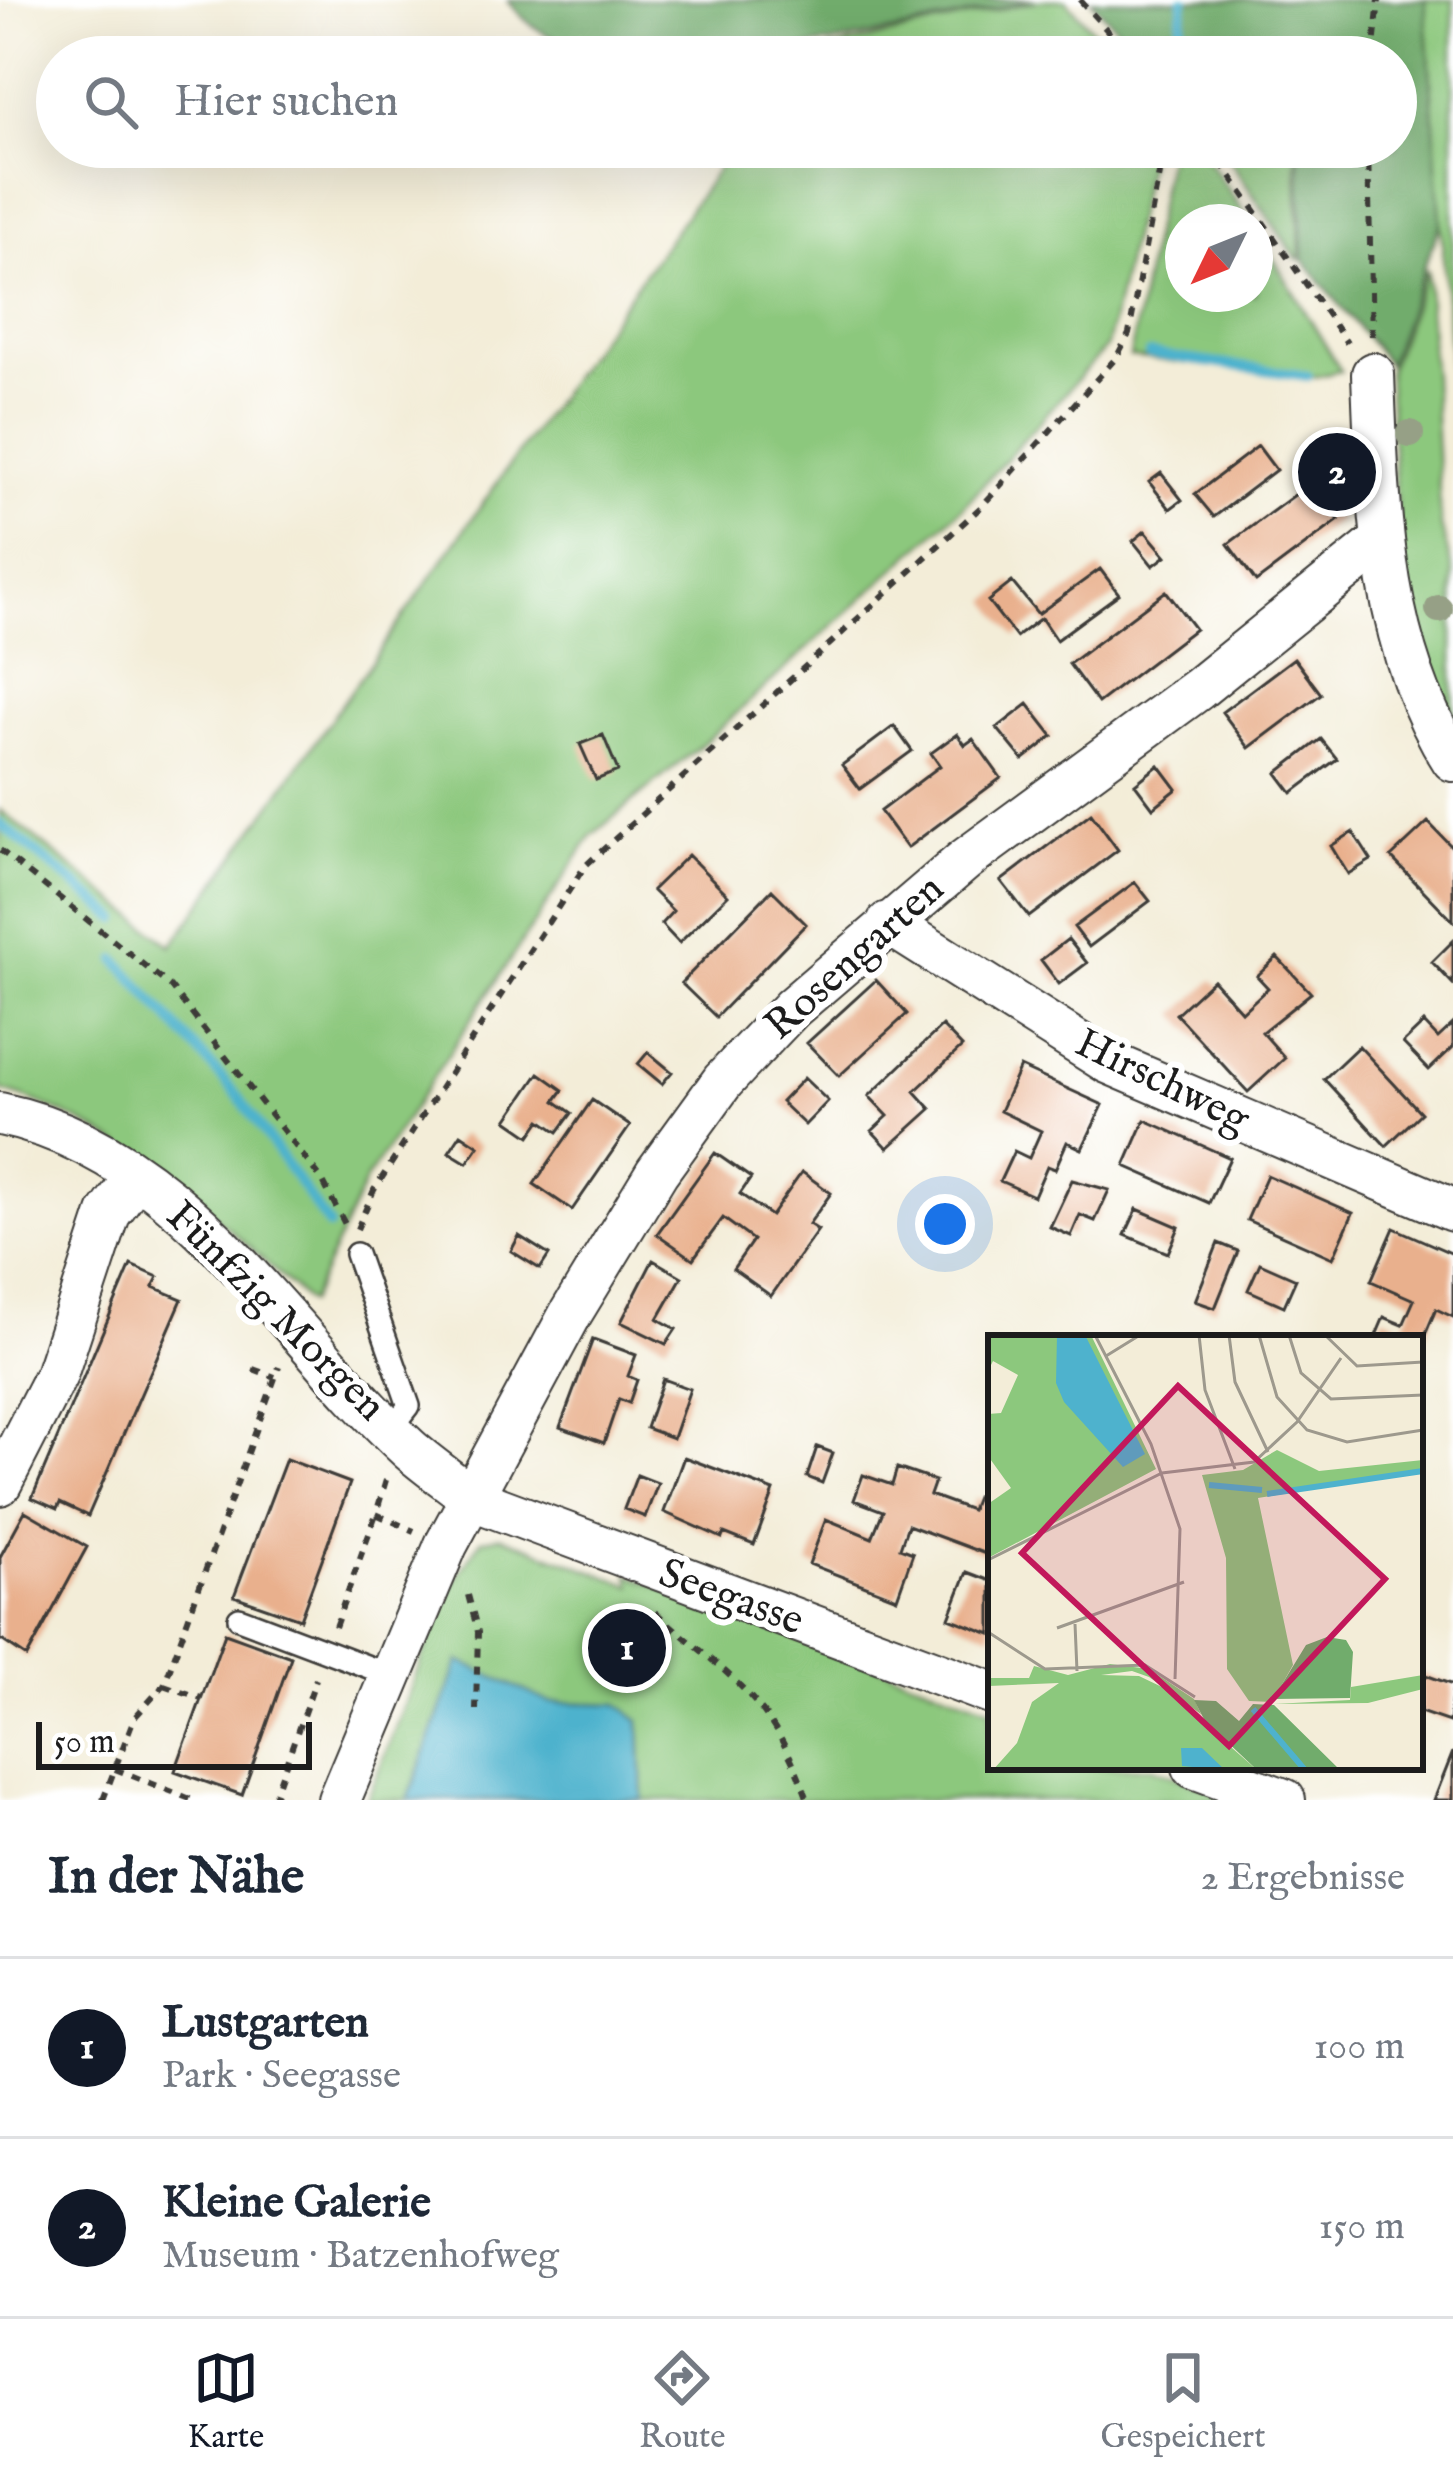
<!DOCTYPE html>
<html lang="de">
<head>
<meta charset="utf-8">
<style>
	:root { --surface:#fff; --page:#f2f2f3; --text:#1f2937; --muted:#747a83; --line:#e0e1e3; --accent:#111827 }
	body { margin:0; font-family:"IM FELL English",serif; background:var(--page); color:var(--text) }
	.compass { position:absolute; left:1165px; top:204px; width:108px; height:108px; border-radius:50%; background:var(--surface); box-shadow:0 12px 48px #0002; rotate:227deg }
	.scale { position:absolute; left:36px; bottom:30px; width:276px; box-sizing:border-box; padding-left:12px; border:6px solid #1c1c1c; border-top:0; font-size:33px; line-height:42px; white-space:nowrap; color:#1c1c1c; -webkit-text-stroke:9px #fff; paint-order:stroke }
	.you { position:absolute; left:945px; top:1224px; width:42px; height:42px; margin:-30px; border:9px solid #fff; border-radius:50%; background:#1a73e8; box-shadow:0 0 0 18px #1a73e833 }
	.badge { display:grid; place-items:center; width:78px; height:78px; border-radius:50%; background:var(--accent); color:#fff; font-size:39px; font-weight:700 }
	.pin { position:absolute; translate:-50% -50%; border:6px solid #fff; box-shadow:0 3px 12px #0006 }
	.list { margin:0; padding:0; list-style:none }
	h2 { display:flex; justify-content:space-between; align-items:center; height:156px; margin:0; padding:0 48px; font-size:51px }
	h2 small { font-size:39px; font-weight:400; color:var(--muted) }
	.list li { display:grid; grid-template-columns:78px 1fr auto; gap:36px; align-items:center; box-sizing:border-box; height:180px; padding:0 48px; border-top:3px solid var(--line) }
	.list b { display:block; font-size:45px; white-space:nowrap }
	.list p { margin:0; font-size:39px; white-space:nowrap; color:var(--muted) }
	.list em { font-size:39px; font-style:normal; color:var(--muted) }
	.icon { flex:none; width:66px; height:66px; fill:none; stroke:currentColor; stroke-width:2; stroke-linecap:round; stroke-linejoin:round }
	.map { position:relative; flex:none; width:1453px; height:1800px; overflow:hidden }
	.search { position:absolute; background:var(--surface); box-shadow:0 12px 48px #0002; left:36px; right:36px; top:36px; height:132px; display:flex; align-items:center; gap:30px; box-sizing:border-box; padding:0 42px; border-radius:66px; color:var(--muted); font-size:45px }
	.sheet { height:516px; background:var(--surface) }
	nav { display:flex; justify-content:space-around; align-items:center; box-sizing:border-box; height:168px; border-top:3px solid var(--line); background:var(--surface); font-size:33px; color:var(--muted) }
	nav a { display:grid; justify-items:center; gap:6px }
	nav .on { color:var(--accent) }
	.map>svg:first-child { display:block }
	.green { fill:#8cc87d; stroke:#54724c; stroke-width:3 }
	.forest { fill:#71ac6c; stroke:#466444; stroke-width:3 }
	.water { fill:#4eb2cd; stroke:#356774; stroke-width:3 }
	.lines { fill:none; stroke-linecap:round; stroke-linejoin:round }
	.stream { stroke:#4eb2cd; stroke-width:10 }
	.building { fill:#e9b08d }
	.service-casing { stroke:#3c3b38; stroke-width:26 }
	.minor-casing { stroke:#3c3b38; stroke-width:46 }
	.path { stroke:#3c3b38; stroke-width:6; stroke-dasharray:9 9; stroke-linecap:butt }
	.service { stroke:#fff; stroke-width:21 }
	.minor { stroke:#fff; stroke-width:42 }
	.tree { fill:#96a086 }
	.labels { text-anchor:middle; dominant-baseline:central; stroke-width:12; stroke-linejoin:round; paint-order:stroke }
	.street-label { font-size:42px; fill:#1c1c1c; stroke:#fff }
	.inset-river { fill:none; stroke:#4eb2cd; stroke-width:6 }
	.inset-road { fill:none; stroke:#9d998d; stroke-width:3 }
	.view { fill:#c2185b; fill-opacity:0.15; stroke:#c2185b; stroke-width:6 }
	.inset-edge { fill:none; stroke:#1c1c1c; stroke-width:6 }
</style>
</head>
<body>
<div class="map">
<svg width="1453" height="1800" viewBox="0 0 1453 1800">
	<rect width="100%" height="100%" fill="#fff"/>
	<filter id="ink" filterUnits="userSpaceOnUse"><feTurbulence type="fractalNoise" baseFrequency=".00833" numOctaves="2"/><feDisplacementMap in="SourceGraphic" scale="24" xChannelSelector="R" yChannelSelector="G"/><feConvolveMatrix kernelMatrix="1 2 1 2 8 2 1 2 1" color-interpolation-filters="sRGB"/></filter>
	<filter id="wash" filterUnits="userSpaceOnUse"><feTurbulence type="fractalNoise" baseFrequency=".004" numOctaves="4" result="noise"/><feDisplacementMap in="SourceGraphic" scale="48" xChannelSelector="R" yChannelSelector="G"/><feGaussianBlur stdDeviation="2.7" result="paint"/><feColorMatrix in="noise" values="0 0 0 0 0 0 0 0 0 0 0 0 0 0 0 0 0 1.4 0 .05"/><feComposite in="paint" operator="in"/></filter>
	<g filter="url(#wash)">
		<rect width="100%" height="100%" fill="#f3edd8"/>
		<path class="green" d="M1041,0H1066L1117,57H796Z
			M1425,0H1453V396Z
			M733,147H1151L1107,346L964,506L705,742L592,835L366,1180L309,1303C217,1217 125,1125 0,1090V810L172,946Z
			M1169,147H1198L1251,222H1183V294H1255V228L1341,371L1314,377L1130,357Z
			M1221,147H1296L1300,259L1296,258Z
			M1427,269L1441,525L1453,573V731L1402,593L1388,372Z
			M500,1536L632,1586L629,1575L991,1708V1767H1151L1240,1800H367L449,1589L481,1540Z"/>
		<path class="forest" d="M508,0H1035C916,24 586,120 508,0Z
			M1091,0H1425L1441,222L1388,364L1303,260L1299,147H1396V57H1143Z"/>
		<path class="water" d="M459,1661L549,1702L618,1704L640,1720L643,1800H408Z"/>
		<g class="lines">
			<path class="stream" d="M1178,51L1184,0
				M1149,354L1308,376
				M0,824L118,919
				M117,960L239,1097L329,1226"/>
		</g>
		<g id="blocks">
			<path class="building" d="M1258,446L1276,470L1214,517L1195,494Z
				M1161,473L1182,500L1170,509L1149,482Z
				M1311,483L1339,520L1256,582L1228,544Z
				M1145,531L1166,556L1153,566L1133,541Z
				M1100,569L1119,594L1056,640L1041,618L1016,637L988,601L1012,582L1038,614Z
				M1166,591L1195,629L1098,703L1069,664Z
				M1294,658L1321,694L1249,748L1222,712Z
				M1028,704L1053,736L1023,760L997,728Z
				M894,726L912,751L860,789L842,765Z
				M957,734L965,745L973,739L1001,778L907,848L880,811L940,766L931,753Z
				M603,735L618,771L596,780L580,744Z
				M1321,739L1337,759L1292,793L1277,773Z
				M1159,765L1177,789L1153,808L1135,784Z
				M1091,813L1118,850L1029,917L1001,881Z
				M1428,822L1453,848V921L1391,857Z
				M1353,832L1371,860L1348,874L1331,846Z
				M688,855L728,895L679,943L661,924L673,911L652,890Z
				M1135,882L1150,901L1089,947L1074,927Z
				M772,890L806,924L716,1017L681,983Z
				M1068,939L1087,963L1059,984L1041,960Z
				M1453,941V984L1432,962Z
				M1277,957L1311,993L1262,1032L1285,1058L1248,1092L1176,1014L1213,980L1242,1012L1268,988L1257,976Z
				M876,980L907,1014L839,1076L807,1043Z
				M1424,1023L1438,1038L1453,1024V1047L1429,1070L1403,1043Z
				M942,1026L962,1047L915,1091L931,1109L888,1148L872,1131L888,1116L869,1096Z
				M1359,1046L1421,1113L1386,1146L1324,1079Z
				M648,1052L672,1072L662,1084L638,1064Z
				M1020,1067L1103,1105L1082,1149L1067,1142L1055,1169L1047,1166L1034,1196L1000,1181L1014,1151L1029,1158L1041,1131L1000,1111Z
				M539,1073L563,1090L555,1101L572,1113L558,1132L541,1120L530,1136L507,1120Z
				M804,1078L828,1101L805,1125L781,1102Z
				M592,1100L630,1126L572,1210L534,1184Z
				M1145,1120L1230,1158L1209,1203L1125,1166Z
				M461,1134L479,1146L467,1163L449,1152Z
				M715,1153L751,1178L740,1194L771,1216L802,1172L831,1193L809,1224L818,1230L771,1296L733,1269L753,1240L723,1218L693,1259L657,1234Z
				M1267,1175L1353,1213L1333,1258L1247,1220Z
				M1072,1180L1109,1190L1095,1221L1080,1215L1071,1236L1050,1227Z
				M1137,1209L1179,1227L1168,1253L1125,1235Z
				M1394,1228L1453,1254V1317L1436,1309L1420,1347V1338H1375L1384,1317L1403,1325L1414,1300L1371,1281Z
				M519,1236L549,1255L540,1269L511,1251Z
				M1218,1243L1238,1251L1215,1308L1195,1301Z
				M653,1260L682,1277L658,1319L676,1329L666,1344L621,1322Z
				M1260,1263L1296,1279L1284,1306L1248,1290Z
				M131,1265L158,1277L153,1287L182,1299L88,1516L60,1503L57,1509L32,1498Z
				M593,1339L636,1355L628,1376L637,1380L629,1403L619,1399L604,1443L560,1427Z
				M663,1379L690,1389L673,1438L646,1428Z
				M817,1447L833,1453L822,1483L807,1477Z
				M684,1457L774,1491L754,1545L724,1533L722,1538L664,1512Z
				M286,1459L350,1483L300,1619L234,1596Z
				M897,1468L935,1481L930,1495L971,1510L976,1497L991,1504V1556L908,1525L900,1548L913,1553L897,1598L809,1564L826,1519L872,1538L883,1511L854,1500L863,1475L892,1485Z
				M637,1475L658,1483L645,1517L624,1509Z
				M25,1511L87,1547L27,1657L0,1639V1557Z
				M967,1572L991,1581V1634L949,1618Z
				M225,1633L291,1657L242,1795L175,1771Z
				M1420,1673L1453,1685L1449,1722L1420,1712Z
				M1453,1752V1800H1434Z"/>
		</g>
	</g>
	<g filter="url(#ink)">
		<use href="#blocks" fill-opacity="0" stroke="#3c3b38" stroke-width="3"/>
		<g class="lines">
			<g class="service-casing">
				<path id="service" d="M356,1254L409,1406L391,1429
					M239,1618L387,1674"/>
			</g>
			<g class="minor-casing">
				<path id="minor" d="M1373,374C1378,505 1380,645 1453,760
					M888,923L1108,1062L1453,1210
					M0,1114C182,1151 281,1331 408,1448C428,1466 452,1482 473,1499L991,1693
					M0,1484L56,1375L109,1214L136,1176
					M1194,1767L1284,1800
					M339,1800L446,1545L571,1313L657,1172L723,1081L792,1008L965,860L1198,689L1379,543"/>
			</g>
			<path class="path" d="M1080,0L1131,57
				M1373,57L1379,0
				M1211,147L1347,343
				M1368,147L1372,340
				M0,850L170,986L322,1180L347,1228
				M357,1229L374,1190L585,866L981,507L1116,358L1129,334L1164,147
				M253,1369L275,1377
				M386,1480L376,1514L414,1531
				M468,1595L478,1632L476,1710
				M655,1612C733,1679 772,1699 808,1800
				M335,1627L376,1514
				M164,1685L201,1698
				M115,1769L193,1800
				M103,1800L134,1718L164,1685L279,1367
				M273,1800L316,1679"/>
			<use href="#service" class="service"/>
			<use href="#minor" class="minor"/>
		</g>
		<g class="tree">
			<circle cx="1410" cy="434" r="14"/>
			<circle cx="1439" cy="609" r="14"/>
		</g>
	</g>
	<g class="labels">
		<g class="street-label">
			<text transform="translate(855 958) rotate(-42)">Rosengarten</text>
			<text transform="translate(1162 1082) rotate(26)">Hirschweg</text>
			<text transform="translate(275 1312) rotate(45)">Fünfzig Morgen</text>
			<text transform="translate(731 1598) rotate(20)">Seegasse</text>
		</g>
	</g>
	<g transform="translate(988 1335)">
		<rect width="435" height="435" fill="#f3edd8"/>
		<path d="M0,0H103L168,134L0,223V169L23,153L0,121V79L13,78L30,40L5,26L0,36ZM289,115L331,136L435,125V137L270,163L305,330L284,367L261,366L239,334L238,223L214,140L255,135ZM122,329L161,334L206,364L213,379L161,342L144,336L113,340L151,341L176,353L269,435H5L29,408L44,367L71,348L1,351L2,343H41L46,331L80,340ZM435,340V354L380,368L286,369L362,365L363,352Z" fill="#8cc87d"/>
		<path d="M339,302L358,305L365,317L362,363L285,364L318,310ZM206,365L228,366L251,386L265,369L286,370L352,435H269L217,386Z" fill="#71ac6c"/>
		<path d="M69,0H97L157,119L135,132L76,67L68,48ZM193,413H214L237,435L194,431Z" fill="#4eb2cd"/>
		<path class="inset-river" d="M221,150L274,155M279,159L435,136M265,374L317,435"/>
		<path class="inset-road" d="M107,0L163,109L192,194L187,344M211,0L217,55L247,134M241,0L247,47L280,117M271,0L289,62L319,95L359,107L435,95M301,0L313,38L343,64L435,60M337,0L369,31L435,27M118,21L152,0M0,225L174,138L266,127L309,87L353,23M87,289L89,336M69,293L196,247M0,297L57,334L157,330L207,362"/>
		<path class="view" d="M190,51L397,244L241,411L34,218Z"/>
		<rect width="435" height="435" class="inset-edge"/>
	</g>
</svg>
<svg class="compass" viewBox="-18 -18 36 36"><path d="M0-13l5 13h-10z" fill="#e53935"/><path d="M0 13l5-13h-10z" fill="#747a83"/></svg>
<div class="scale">50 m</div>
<div class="you"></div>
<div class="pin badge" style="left:627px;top:1648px">1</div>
<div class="pin badge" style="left:1337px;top:472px">2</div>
<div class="search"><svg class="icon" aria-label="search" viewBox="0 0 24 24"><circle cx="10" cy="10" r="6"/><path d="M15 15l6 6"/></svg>Hier suchen</div>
</div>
<section class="sheet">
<h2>In der Nähe<small>2 Ergebnisse</small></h2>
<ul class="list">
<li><span class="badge">1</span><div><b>Lustgarten</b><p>Park · Seegasse</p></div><em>100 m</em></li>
<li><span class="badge">2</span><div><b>Kleine Galerie</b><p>Museum · Batzenhofweg</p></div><em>150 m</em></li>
</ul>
</section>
<nav>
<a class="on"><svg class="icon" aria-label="map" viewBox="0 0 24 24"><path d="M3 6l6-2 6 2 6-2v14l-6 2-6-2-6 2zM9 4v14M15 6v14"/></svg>Karte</a>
<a><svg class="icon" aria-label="directions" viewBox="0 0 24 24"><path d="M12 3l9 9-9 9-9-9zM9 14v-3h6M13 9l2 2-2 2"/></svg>Route</a>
<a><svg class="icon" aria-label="saved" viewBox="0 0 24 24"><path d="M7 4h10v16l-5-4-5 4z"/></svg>Gespeichert</a>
</nav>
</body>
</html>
